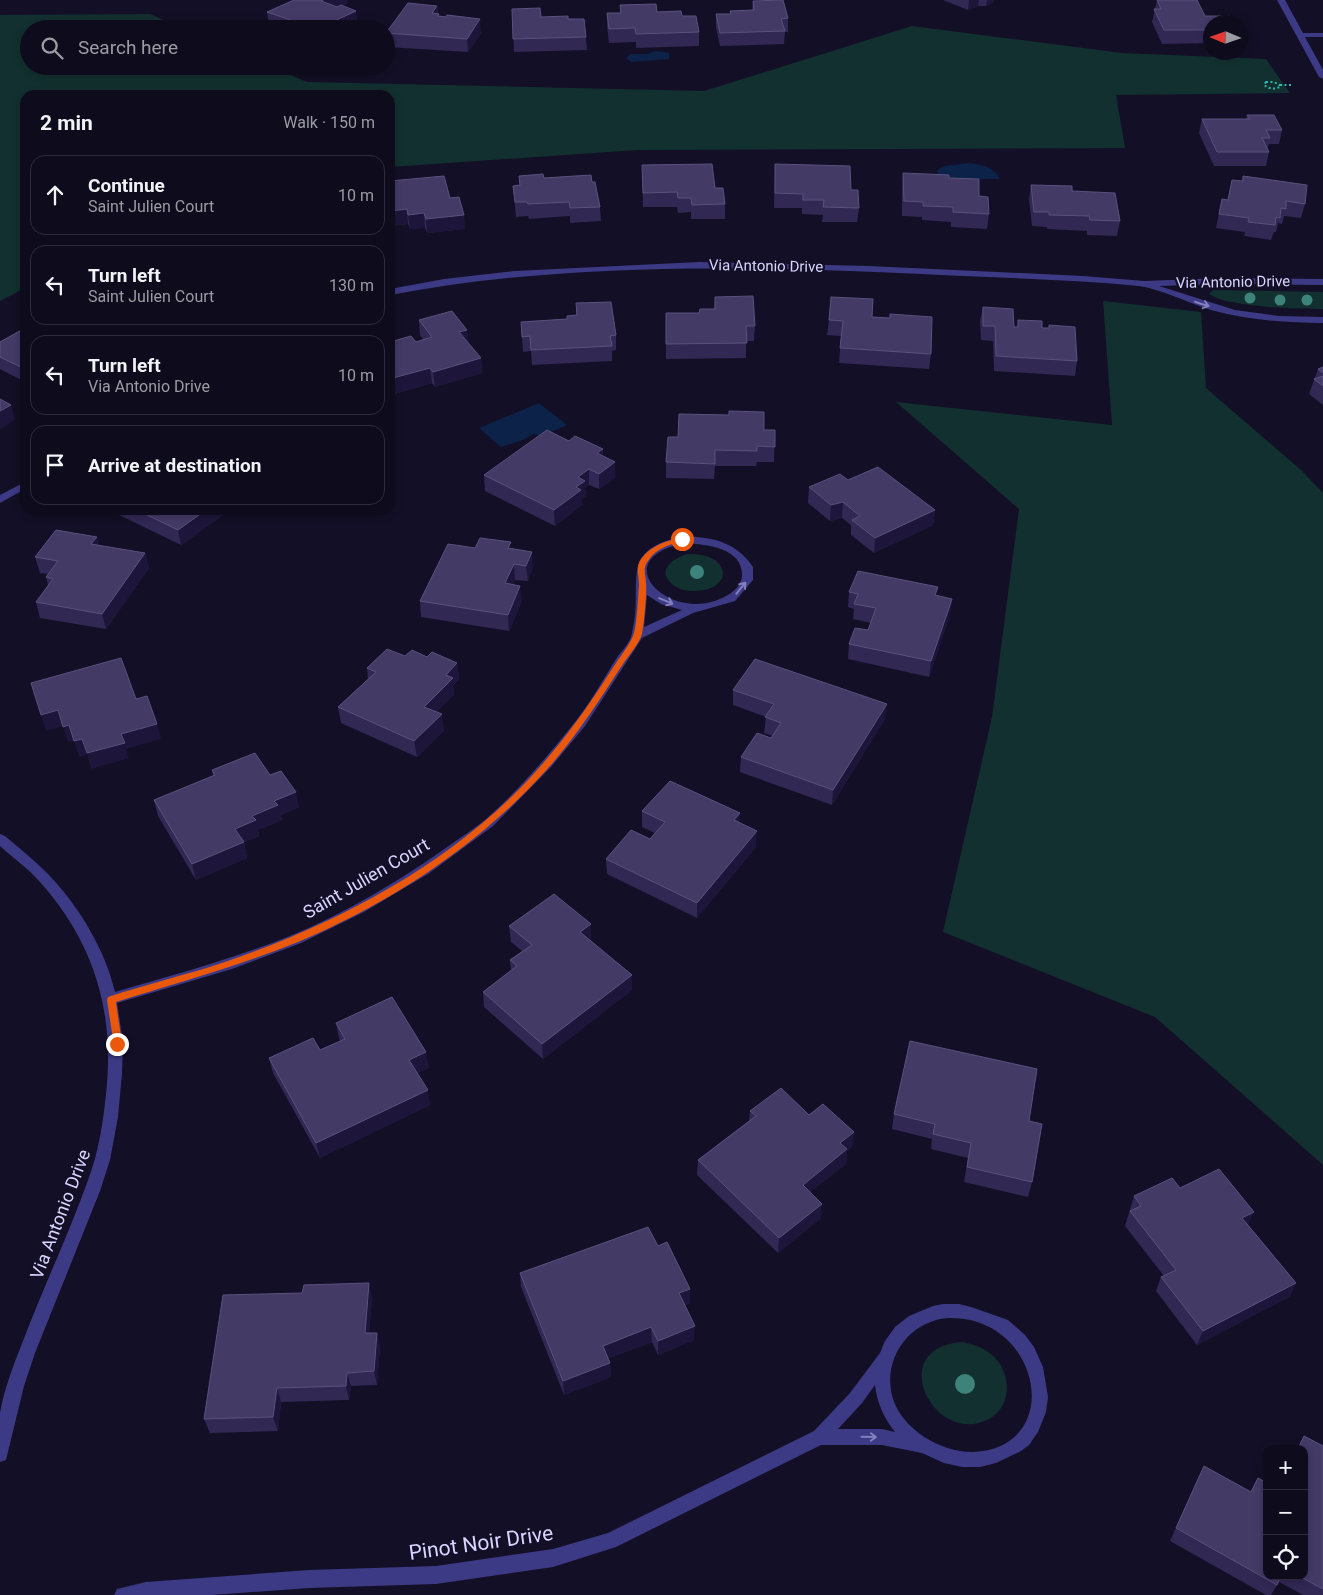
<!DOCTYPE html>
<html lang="en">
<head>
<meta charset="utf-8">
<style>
	:root { --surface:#0e0b1c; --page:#171425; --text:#f1f3f6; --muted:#9b9ba3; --line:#2e2b3b }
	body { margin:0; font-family:Roboto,sans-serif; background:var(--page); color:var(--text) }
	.controls { position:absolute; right:15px; bottom:15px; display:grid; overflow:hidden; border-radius:10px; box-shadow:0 2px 8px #0003 }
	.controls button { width:45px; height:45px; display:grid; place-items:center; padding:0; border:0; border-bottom:1px solid var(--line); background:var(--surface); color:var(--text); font:25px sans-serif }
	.compass { position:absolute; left:1203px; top:15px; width:45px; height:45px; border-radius:50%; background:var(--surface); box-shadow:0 2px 8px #0003; rotate:272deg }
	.stop { position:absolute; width:15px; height:15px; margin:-11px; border:4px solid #ea580c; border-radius:50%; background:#fff }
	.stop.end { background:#ea580c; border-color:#fff; box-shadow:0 1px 5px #0008 }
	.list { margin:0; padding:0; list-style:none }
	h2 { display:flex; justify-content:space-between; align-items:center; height:65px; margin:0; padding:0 20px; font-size:21px }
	h2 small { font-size:16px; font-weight:400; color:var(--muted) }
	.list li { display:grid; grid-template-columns:32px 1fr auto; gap:15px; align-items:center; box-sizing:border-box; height:80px; margin:0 10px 10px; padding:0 10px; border:1px solid var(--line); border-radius:15px }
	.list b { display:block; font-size:19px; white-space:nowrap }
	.list p { margin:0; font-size:16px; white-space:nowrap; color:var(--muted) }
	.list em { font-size:16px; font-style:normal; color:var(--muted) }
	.icon { flex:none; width:28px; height:28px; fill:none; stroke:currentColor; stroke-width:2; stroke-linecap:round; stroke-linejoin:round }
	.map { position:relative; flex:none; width:1323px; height:1595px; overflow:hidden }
	.search { position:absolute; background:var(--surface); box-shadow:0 2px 8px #0003; left:20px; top:20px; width:375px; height:55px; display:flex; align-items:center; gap:12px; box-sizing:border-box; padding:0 18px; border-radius:28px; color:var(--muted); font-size:19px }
	.panel { position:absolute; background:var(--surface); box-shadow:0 2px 8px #0003; left:20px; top:90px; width:375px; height:425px; border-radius:15px }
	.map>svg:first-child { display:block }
	.green { fill:#12302f }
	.water { fill:#0c2248 }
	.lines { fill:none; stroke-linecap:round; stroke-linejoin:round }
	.path { stroke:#2fb8b0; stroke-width:2; stroke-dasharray:2 2.5; stroke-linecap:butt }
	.street { fill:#3d3a85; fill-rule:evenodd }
	.tree { fill:#3d827b }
	.wall { fill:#312854 }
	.shaded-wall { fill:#1d163a }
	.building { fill:#433a66; stroke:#5a527e }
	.oneway { stroke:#837fbc }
	.route { fill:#ea580c }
	.labels { text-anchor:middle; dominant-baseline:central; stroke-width:4.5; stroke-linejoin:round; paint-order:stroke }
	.far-street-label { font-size:15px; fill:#d9d4ff; stroke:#130f26 }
	.street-label { font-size:18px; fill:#d9d4ff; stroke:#130f26 }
	.near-street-label { font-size:21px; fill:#d9d4ff; stroke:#130f26 }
</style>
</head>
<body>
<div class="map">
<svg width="1323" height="1595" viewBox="0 0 1323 1595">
	<rect width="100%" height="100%" fill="#130f26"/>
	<path class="green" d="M150,14L184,29H29V66H270L307,82L704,91L912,26L1122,53L1266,59L1290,93L1116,95L1125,148L637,150L390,167V95H25V288L0,301V15Z
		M1213,290L1323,292V309C1295,308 1230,308 1209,294Z
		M1103,301L1201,312L1206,388L1301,470L1323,493V1165L1155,1017L943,932L992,717L1019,509L896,402L1112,425Z
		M687,554C733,552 735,592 692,591C684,591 676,588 671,583C656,569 675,558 687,554Z
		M962,1342C971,1344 980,1346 988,1352C1011,1367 1015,1404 989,1419C935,1448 883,1348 962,1342Z"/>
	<path class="water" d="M655,51L669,53V59L631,62L626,58L630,54H647Z
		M970,163C984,165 994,167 1000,179H955L938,175L937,170L944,166Z
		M539,403L567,425L542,436L533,434C524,441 512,443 501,447L479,428Z"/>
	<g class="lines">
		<path class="path" d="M1266,82H1274L1281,86C1275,90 1269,89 1264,85Z
			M1280,85H1293"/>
		<path class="street" d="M1277,0H1285L1303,33H1323V37H1305L1323,70V79L1319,77Z
			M699,262L869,266L1083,276L1144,281L1225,278L1323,279V285L1225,284L1159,286L1235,310L1279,316L1323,317V323C1285,323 1248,320 1211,310C1189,303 1160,289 1139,286C1067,279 994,278 922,274C745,266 565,262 390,295V289L444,279L515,271Z
			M25,482V489L0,503V495Z
			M686,536C715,538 736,542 753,567V580L735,601L693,613L642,638L585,726L551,767L493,826L428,874L364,912L301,943L232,969L117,1003L123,1042L122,1073L118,1117L110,1160L100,1191L35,1353L24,1386L6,1460L0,1462C0,1446 0,1428 0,1413C4,1389 14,1364 23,1341C43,1288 68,1236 87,1183C98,1155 103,1124 106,1094C115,1013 95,943 39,881C28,868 13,858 0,846V834L5,836C19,848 34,860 48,874C78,905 105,949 115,992C174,975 233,959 290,936C346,913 401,880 450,845C461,837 474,829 485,820C518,791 548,756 575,722C591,702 604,678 618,656C623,650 631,641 632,633C645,582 615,549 686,536ZM686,543C708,545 743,548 742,576C742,584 733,593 726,596C671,627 602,558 686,543ZM647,595L661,604L682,610L644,627Z
			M943,1304H959L971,1307L1008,1320L1025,1335L1034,1347L1043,1367L1048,1397L1046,1412L1038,1432L1029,1445L1021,1451L996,1463L980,1467H962L944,1463L922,1453L882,1445H821L616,1547L553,1567L436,1584L309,1588L211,1595H114L117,1589L146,1582L309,1570L436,1566L553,1549L608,1533L814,1431L850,1393L880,1353L885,1341L895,1327L909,1316L933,1306ZM949,1318C1041,1316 1066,1447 974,1452C942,1453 903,1430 893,1399C881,1360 909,1320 949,1318ZM875,1385C877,1403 884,1418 895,1432L882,1429H838L862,1403Z"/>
	</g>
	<g class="tree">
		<circle cx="1250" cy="298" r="5.5"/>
		<circle cx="1280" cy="300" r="5.5"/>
		<circle cx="1307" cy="300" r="5.5"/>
		<circle cx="697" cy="572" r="7"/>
		<circle cx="965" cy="1384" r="10"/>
	</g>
	<path class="wall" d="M943,0H994L993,3L986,6H978L968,10Z
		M1157,0L1205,16L1210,22V43L1162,44L1152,22Z
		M753,1L788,18V32H785L784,44L720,46L716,28V14H730V11L752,10Z
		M348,3L342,6L358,24L348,29H279L269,25L267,12Z
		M620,5L682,16L699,32V46L636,48V42L609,43L607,26V13H620Z
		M437,6L438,14H439V17H446L481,33L468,52L387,47L386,33Z
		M512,9L541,17L586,37L587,50L514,52Z
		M1247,115L1282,130L1279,144H1269L1267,149L1269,152L1266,166H1214L1199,133L1202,119H1246Z
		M775,164L851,190L859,208L857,222H822L823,215L802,214V208H774Z
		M642,165L715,188L725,204V219H691V212L678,213L677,207H643Z
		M903,173L949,178L979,196L989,214L987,229L951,227V222L922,220V217L902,216V187Z
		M519,176L592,182L600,207L601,221L570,223V216L529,219L528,216L516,217L513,186L519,185Z
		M1243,176L1305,204L1301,218L1284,216L1282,224L1278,223L1276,232H1274L1271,240L1244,236L1245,232L1216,228L1222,199L1228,200L1232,180L1242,181Z
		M390,181L450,198L465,229L427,233L425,228L410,229L408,224L390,226Z
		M1031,185L1072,191L1120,221L1117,236L1087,235V231L1047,229V227L1032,226L1029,199Z
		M715,297L755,326L754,341H746V358L666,359V313H699L714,309Z
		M576,303L616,335V350L612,351V361L532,365L531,351L523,352L521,322L567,319V316L576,315Z
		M983,307L1014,327H1017L1018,320L1042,328H1049V325L1077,361L1075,376L994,371L993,341L981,340L980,321Z
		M872,317L931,354L929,369L839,363L841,336L827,335L829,320Z
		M419,320L467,330L468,343L481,358L482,373L435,387L432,383L395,394L390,387V342H416L423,339L420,335Z
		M25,328V382L0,369V342Z
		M1323,367V405L1309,394L1318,369Z
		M764,430H775L774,462H757L756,466H715L714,479L666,478V462L678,437Z
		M569,441L603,449V456L615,462V478L599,489L589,485L585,488L586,496L581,499L582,505L555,526L485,491L484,475Z
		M848,480L935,510L933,525L874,553L851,535V525L842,518L830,521L808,503L809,487Z
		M116,510H230L181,545L117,514Z
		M475,548H511L533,567L528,581L515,580L513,585L522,601L509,631L421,617L420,601Z
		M145,553L149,568L106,629L40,618L36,602L48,585L46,577L48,574L40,573L35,557Z
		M849,592L936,596L952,599L950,614L929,677L848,659L849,644L868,630L871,623L853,619L854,609L848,607Z
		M405,656L427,657L457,663L459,679L453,685L454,694L436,712L444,730L417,757L341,723L338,707L368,679L367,668Z
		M733,690L885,719L832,805L740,772L741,757L771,738L773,736L764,733L766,717L733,705Z
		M212,770L270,775L299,807L281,815L282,820L258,830L259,836L244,842L247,858L196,880L158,816L154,800L213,776Z
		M642,811L739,823L756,847L697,918L607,874L606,859L650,839L655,833L642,827Z
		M591,924V939L590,940L632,990L543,1059L484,1007L483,992L511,970L510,960L522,951L511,942L509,926Z
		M336,1023L429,1068L417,1073L430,1105L320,1158L273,1073L269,1058L320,1050L340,1041L339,1038Z
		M750,1111L809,1115L854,1132L852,1147L847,1151L846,1164L810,1192L821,1218L778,1253L697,1175L698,1160L749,1121Z
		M894,1114L1029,1121L1032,1182L1028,1197L964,1182L968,1158L931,1149L932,1139L892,1129Z
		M1180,1188L1248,1225L1296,1283L1289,1297L1197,1345L1156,1291L1161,1277L1164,1276L1125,1226L1134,1196Z
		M658,1246L690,1303L685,1305L694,1340L658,1355L652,1342L608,1358L610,1363L611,1377L564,1395L521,1287L520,1273Z
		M372,1297L369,1333H377L380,1347L377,1385L351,1386L349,1400L281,1402L278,1431L210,1433L204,1419Z
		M1304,1436L1323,1446V1595H1303L1279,1582L1271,1595H1266L1170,1541L1198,1479L1251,1492L1258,1478L1266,1483L1267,1481V1576H1304V1449H1297Z"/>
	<path class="shaded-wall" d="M323,0H347L348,3L323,14L321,1Z
		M969,0H979L978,6L968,10Z
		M987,0H994L993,3L986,6Z
		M437,6L438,16L439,14L440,27L432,13Z
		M356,11L358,24L348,29H317Z
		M480,19L481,33L468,52L467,39Z
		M407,209L408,224L390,226V211Z
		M424,213L425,228L410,229L408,215Z
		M464,215L465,229L427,233L426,219Z
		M467,330L469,344L459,332Z
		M481,358L482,373L435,387L433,372Z
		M430,368L432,383L395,394L393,378Z
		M11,405L15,420L0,429V411Z
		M603,449V464L597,453Z
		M615,462V478L599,489V474Z
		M589,469V485L585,488L586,496L581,499L582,505L555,526L554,510L576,487L578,477Z
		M843,502L842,518L830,521L831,505Z
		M206,510H230L181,545L178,530Z
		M935,510L933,525L874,553L875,538Z
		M97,537L101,552L91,544Z
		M532,552L533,567L528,581L526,566Z
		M145,553L149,568L106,629L102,614Z
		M514,564L515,580L507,599L505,583Z
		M520,586L522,601L509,631L508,615Z
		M952,599L950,614L929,677L931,661Z
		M457,663L459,679L453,685L454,694L426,722L424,707L446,675Z
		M887,704L885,719L832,805L833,790Z
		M58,710L63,726L46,731L41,715Z
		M442,714L444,730L417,757L414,741Z
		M157,724L161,739L126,749L129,758L91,769L87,753L121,734Z
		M69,725L74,741L68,742L63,727Z
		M82,739L87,755L79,757L74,741Z
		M296,792L299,807L281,815L282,820L258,830L259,836L239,844L235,829L252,816L274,801Z
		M740,813L739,828L734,820Z
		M757,831L756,847L697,918V903Z
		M244,842L247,858L196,880L192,864Z
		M591,924V939L580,948V932Z
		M632,975V990L543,1059L542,1044Z
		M426,1052L429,1068L411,1075L409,1060Z
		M428,1090L430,1105L320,1158L316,1143Z
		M854,1132L852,1147L847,1151L846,1164L801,1199L803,1185L840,1143Z
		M822,1204L821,1218L778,1253L779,1238Z
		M1254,1212L1247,1227L1242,1218Z
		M369,1283L372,1297L368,1347L365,1333Z
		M1296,1283L1289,1297L1197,1345L1203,1331Z
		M690,1289V1303L679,1307V1293Z
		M695,1326L694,1340L658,1355V1341Z
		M651,1327L652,1342L604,1359L603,1346Z
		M377,1333L380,1347L377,1385L374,1371Z
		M610,1363L611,1377L564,1395L563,1381Z
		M347,1373L351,1386L349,1400L346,1386Z
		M277,1388L281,1402L278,1431L273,1417Z"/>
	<path class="building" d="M294,0H323L321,1L337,7L341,5L356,11L317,29L267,12Z
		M783,0L788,18L781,19L785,31L720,33L716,14H731L730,11L754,10L753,1Z
		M1157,0H1197L1205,16H1230L1234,22H1210V30H1164L1154,9H1161Z
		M408,3L437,6L432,13L439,14L438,16L446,17L447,15L480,19L467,39L386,33Z
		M656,4L657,12L681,11L682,16H696L699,32L636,34L635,28L609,29L607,13H621L620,5Z
		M540,8L541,17L568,16V19H584L586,37L513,39L512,9Z
		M1247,115H1274L1282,130H1266L1270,138H1262L1269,152H1217L1202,119H1250Z
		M712,164L715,188H723L725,204L692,205L691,198H678L677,192L643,193L642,165Z
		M775,164L850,166L851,190H858L859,208L823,207L824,200H803V194L775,193Z
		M903,173L949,175V178L979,179V196L988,197L989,214L953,212V207L923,206V202L904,201Z
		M543,174L544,178L591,175L592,182H595L600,207L570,208L569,202L528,204L527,202H515L513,186L520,185L519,176Z
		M444,176L450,198L459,197L464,215L426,219L424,213L408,215L407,209L390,211V181Z
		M1243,176L1307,185L1305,204L1286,201V209L1281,208L1280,218L1276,217L1275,225L1248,222L1249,218L1219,214L1222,199L1228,200L1232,180L1243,181Z
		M1031,185L1072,186V191L1115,193L1120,221L1090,220L1089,216L1049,215V212H1034Z
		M753,296L755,326H746L747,343L666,344V313H699L700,309H715V297Z
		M831,297L873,299L872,317L890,318V314L932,317L931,354L840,348L843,321L829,320Z
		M611,302L616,335L610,336L612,346L531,350L530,336L522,337L521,322L567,319V316L577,315L576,303Z
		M983,307L1013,309L1014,327H1018V320L1042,321V328H1049V325L1075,327L1077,361L996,356L995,326H983Z
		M452,311L467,330L459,332L481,358L433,372L430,368L393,378L390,374V342L411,336L416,342L432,337L419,320Z
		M25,328V369L0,357V342Z
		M1323,367V373L1318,369Z
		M1323,376V386L1314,379Z
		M0,399L11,405L0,411Z
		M729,411L764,412V430H775V447L757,446V451L715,450V464L666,462L668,437H678L679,414L729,415Z
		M547,430L569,441L575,436L603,449L597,453L615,462L599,474L589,469L578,477L585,481L576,487L581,490L554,510L484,475Z
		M878,467L935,510L875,538L852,520L860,516L843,502L831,505L809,487L840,474L848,480Z
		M137,510H206L178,530Z
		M56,530L97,537L91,544L145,553L102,614L36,602L53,579L46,577L58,561L35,557Z
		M480,538L511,542L508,548L532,552L526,566L514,564L505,583L520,586L508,615L420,601L448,544L475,548Z
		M858,571L938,587L935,595L952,599L931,661L849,644L855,628L868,630L876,608L854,604L858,594L849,592Z
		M387,649L405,656L412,650L427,657L432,652L457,663L446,675L453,678L424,707L442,714L414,741L338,707L376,672L367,668Z
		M121,658L136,699L147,696L157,724L121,734L125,743L87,753L82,739L74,741L69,725L63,727L58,710L41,715L31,683Z
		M755,659L887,704L833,790L741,757L757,733L771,738L781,723L765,717L774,704L733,690Z
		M255,753L270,775L281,771L296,792L274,801L278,805L252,816L256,820L235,829L244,842L192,864L154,800L215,775L212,770Z
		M670,781L740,813L734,820L757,831L697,903L606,859L631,830L650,839L665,822L642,811Z
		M554,894L591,924L580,932L632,975L542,1044L483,992L517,966L510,960L532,945L509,926Z
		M392,997L426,1052L409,1060L428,1090L316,1143L269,1058L313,1038L320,1050L345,1039L336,1023Z
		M910,1041L1037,1069L1029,1121L1042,1124L1032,1182L967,1167L971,1143L933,1134L935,1124L894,1114Z
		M781,1088L809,1115L823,1104L854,1132L840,1143L847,1149L803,1185L822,1204L779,1238L698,1160L756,1116L750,1111Z
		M1219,1169L1254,1212L1242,1218L1296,1283L1203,1331L1161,1277L1176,1270L1130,1211L1141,1206L1134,1196L1172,1178L1180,1188Z
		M648,1227L658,1246L667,1242L690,1289L679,1293L695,1326L658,1341L651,1327L603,1346L610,1363L563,1381L520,1273Z
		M369,1283L365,1333H377L374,1371L347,1373L346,1386L277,1388L273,1417L204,1419L223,1295L302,1293L304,1285Z
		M1304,1436L1323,1446V1589L1299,1576H1304V1449H1298Z
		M1204,1466L1251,1492L1258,1478L1267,1483V1576H1281L1277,1585L1176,1528Z"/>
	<defs><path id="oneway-shaft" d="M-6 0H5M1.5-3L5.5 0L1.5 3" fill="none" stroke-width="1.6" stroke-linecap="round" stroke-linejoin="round" transform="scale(1.25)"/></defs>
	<g class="oneway">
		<use href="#oneway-shaft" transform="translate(1202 304) rotate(18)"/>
		<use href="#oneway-shaft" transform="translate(741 588) rotate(-51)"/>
		<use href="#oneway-shaft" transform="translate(666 601) rotate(23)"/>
		<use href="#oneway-shaft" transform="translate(869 1437) rotate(1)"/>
	</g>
	<path class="route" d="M682,537L684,538V541C671,544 656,548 648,561C642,569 646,575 646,583C647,594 644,624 642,634C639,644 629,655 623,664C600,699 578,734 550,766C482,843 393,902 298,942C239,966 177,983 116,1002L122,1044L117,1047L114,1046L107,1000L108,997C147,984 186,975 225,962C345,921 468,855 550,755C573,728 593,699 612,669C619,658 628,647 633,636C637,627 638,596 639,585C639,575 635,568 641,559C651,545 667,541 682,537Z"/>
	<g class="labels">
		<g class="far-street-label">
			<text transform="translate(766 266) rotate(1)">Via Antonio Drive</text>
			<text transform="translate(1233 282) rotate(-1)">Via Antonio Drive</text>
		</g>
		<g class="street-label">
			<text transform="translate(366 878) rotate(-30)">Saint Julien Court</text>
			<text transform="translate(60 1214) rotate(-69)">Via Antonio Drive</text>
		</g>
		<g class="near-street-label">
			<text transform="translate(481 1543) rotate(-8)">Pinot Noir Drive</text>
		</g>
	</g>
</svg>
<div class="controls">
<button>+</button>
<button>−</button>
<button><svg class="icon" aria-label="locate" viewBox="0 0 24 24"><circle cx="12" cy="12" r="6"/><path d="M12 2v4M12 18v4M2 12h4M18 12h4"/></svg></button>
</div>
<svg class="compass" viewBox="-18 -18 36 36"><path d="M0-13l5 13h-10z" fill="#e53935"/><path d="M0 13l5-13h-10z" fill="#9b9ba3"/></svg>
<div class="stop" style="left:682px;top:539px"></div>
<div class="stop end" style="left:117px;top:1044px"></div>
<div class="search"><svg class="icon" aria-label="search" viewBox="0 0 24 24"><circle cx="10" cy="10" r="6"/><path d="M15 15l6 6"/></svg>Search here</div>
<section class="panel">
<h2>2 min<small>Walk · 150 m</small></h2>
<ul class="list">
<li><svg class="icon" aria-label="ahead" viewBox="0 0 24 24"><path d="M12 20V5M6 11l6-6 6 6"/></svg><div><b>Continue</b><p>Saint Julien Court</p></div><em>10 m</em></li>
<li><svg class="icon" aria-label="left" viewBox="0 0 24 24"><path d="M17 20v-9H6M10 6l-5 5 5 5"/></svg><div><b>Turn left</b><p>Saint Julien Court</p></div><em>130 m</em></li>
<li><svg class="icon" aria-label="left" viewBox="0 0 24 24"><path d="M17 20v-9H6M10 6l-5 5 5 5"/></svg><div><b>Turn left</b><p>Via Antonio Drive</p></div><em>10 m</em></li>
<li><svg class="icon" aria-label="arrive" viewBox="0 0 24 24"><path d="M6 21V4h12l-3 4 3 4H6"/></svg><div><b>Arrive at destination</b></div></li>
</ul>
</section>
</div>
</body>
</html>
